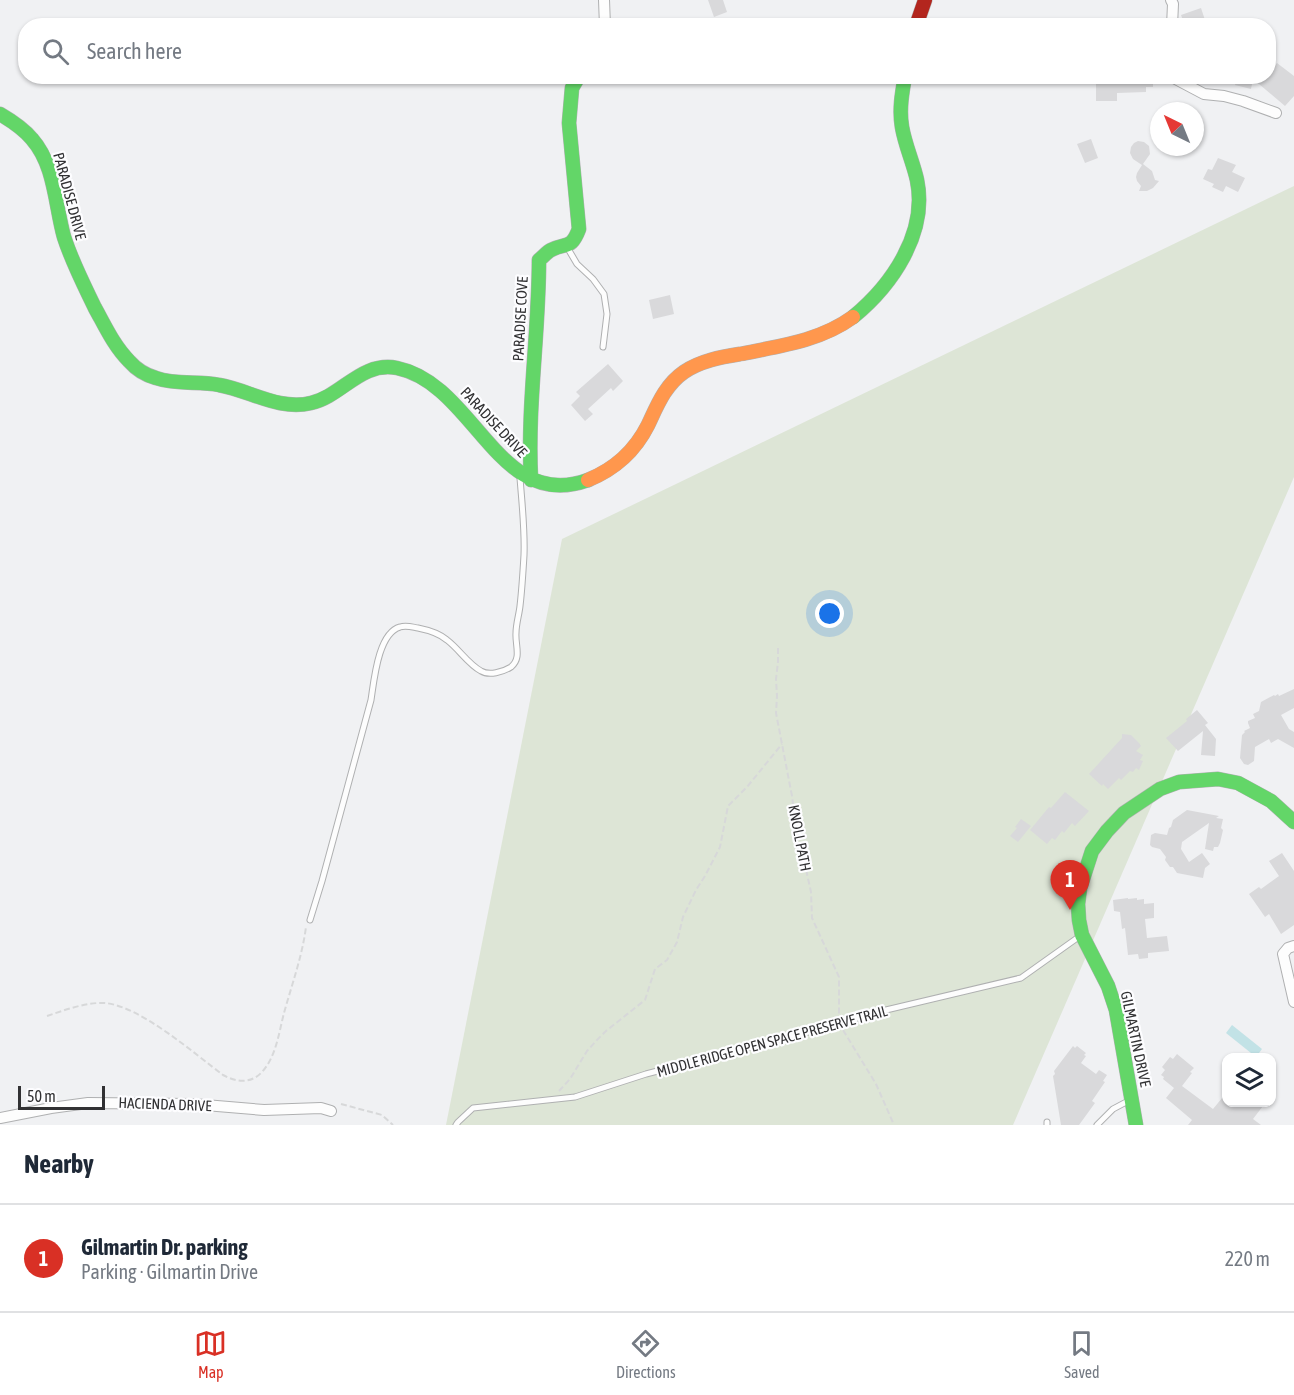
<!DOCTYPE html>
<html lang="en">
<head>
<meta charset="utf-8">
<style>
	:root { --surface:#fff; --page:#f2f2f3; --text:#1f2937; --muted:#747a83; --line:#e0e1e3; --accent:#d93025 }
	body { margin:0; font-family:"Asap Condensed",sans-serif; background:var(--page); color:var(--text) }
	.controls { position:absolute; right:18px; bottom:18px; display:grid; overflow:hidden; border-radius:12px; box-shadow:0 2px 4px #0004 }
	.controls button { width:54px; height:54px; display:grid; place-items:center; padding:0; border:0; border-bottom:2px solid var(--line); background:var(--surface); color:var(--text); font:30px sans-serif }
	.compass { position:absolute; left:1150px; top:102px; width:54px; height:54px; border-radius:50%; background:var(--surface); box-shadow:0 2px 4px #0004; rotate:317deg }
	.scale { position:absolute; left:18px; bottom:15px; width:87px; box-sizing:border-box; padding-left:6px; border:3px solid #313133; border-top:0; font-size:16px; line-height:21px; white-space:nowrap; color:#313133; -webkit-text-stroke:4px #fdfdff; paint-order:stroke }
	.you { position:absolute; left:830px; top:614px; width:21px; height:21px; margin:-15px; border:4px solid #fff; border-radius:50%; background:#1a73e8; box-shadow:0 0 0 9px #1a73e833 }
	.badge { display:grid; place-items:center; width:39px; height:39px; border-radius:50%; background:var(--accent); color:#fff; font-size:20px; font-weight:700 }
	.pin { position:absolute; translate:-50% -50px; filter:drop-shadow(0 2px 3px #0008) }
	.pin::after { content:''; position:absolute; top:32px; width:21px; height:18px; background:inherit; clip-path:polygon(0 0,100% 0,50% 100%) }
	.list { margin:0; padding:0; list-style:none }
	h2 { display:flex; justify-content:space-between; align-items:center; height:78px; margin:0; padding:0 24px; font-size:26px }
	h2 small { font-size:20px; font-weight:400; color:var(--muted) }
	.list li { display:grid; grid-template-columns:39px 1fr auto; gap:18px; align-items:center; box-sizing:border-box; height:108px; padding:0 24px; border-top:2px solid var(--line) }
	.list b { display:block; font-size:22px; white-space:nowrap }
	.list p { margin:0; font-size:20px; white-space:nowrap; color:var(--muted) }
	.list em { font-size:20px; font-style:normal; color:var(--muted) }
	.icon { flex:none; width:33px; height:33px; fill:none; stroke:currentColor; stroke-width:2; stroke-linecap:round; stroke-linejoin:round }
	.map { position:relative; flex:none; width:1294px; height:1125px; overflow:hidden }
	.search { position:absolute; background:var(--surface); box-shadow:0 2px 4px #0004; left:18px; right:18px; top:18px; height:66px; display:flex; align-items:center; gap:15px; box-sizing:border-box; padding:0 21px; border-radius:24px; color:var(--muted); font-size:22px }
	.sheet { height:186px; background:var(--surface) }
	nav { display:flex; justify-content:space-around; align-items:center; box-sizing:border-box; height:84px; border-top:2px solid var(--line); background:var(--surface); font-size:16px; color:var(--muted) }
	nav a { display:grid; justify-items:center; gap:3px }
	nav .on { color:var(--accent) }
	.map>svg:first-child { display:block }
	.green { fill:#dde5d6 }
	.water { fill:#c2e2e6 }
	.building { fill:#d9d9db }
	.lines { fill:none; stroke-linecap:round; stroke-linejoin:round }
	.lane-casing { stroke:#afb0b1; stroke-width:7 }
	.street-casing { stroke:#afb0b1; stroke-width:12 }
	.fast-casing { stroke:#afb0b1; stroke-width:15 }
	.slow-casing { stroke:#afb0b1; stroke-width:15 }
	.jam-casing { stroke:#afb0b1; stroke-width:15 }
	.path { stroke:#d7d8d9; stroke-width:2; stroke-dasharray:6 3; stroke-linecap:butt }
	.lane { stroke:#fdfdfd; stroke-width:5 }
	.street { stroke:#fdfdfd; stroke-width:10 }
	.fast { stroke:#63d668; stroke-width:14 }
	.slow { stroke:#ff974d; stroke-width:14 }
	.jam { stroke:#b3261e; stroke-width:14 }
	.labels { text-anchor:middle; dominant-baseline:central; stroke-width:4.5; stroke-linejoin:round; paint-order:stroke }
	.street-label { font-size:15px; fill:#313133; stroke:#fdfdff }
</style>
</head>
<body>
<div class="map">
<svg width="1294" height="1125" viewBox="0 0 1294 1125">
	<rect width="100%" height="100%" fill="#f0f1f3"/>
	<path class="green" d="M1294,186V477L1013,1125H446L562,539Z"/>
	<path class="water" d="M1232,1025L1262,1049L1256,1057L1226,1033Z"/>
	<path class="building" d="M708,0H723L727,12L714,17Z
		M1201,8L1207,26H1185L1181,15Z
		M1277,63L1294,76V96L1285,106L1253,79L1251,89L1235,85L1237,76H1269V73Z
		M1098,76H1153V87H1146V92L1117,93V101H1096V77Z
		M1091,139L1098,158L1085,163L1077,144Z
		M1138,141L1144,142L1149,146L1150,154L1143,164L1152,171L1155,180L1159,181L1153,188L1147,191H1139L1141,186L1137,181L1136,177L1137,173L1142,165L1133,159L1130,153L1131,147L1134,143Z
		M1218,158L1236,165L1232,172L1245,178L1238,192L1226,186L1223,192L1212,187L1214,184L1203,179L1208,169L1212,170Z
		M670,295L674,314L653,319L649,300Z
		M608,364L623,381L613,391L611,388L588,409L593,414L585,421L571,405L580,396L576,392Z
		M1294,689V708L1281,715L1289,729L1294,732V748L1278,739L1271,743L1269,739L1255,747L1254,761L1248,765L1244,764L1240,758L1242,735L1245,732L1244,731L1250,728L1248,723V721L1255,718L1253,714L1259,711L1261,702L1274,695L1275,696L1278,694L1279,696Z
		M1197,710L1208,723L1205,725L1216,739L1215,756L1201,755L1203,731L1178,751L1166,738L1187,721L1186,719Z
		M1122,734L1131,735L1139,743L1141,746L1136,751L1143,755L1140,760L1143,761L1139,770L1136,768L1133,772L1130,771L1121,780L1119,778L1108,789L1103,784L1102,786L1089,774L1122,738Z
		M1065,792L1089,811L1075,826L1072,823L1064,833L1062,831L1055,840L1052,838L1047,844L1030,830L1049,807L1051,808Z
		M1187,810L1219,816L1216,818L1223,819L1221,828L1223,830L1220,843L1218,847H1214L1213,851L1205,849L1209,823L1182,842L1181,849L1189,862L1202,853L1210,864L1205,868L1203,878L1177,873L1173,867H1170L1165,860L1166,857L1160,849L1152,847L1150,845L1151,835L1155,833L1167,835L1169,828L1171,827L1173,820Z
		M1021,819L1031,826L1018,842L1010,836L1017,828L1015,827Z
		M1282,853L1294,871V925L1281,934L1269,914L1265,917L1249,894L1259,887L1261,889L1279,876L1269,861Z
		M1128,898V899L1137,898V900L1144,899V904L1154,903V918L1145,919L1147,938L1167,936L1169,951L1148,953V958L1139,959L1138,954L1128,955L1125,928L1122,929L1120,912L1114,911L1113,900Z
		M1073,1046L1075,1048L1077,1046L1086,1053L1084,1055L1086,1056L1081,1063L1096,1074L1099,1070L1107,1075L1103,1081L1105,1082L1092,1101L1095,1103L1079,1125H1061L1053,1076L1055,1074L1054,1071Z
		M1177,1054L1194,1068L1190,1072L1192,1073L1182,1086L1213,1109L1227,1092V1102H1266L1253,1119L1261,1125H1188L1192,1120L1166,1098L1174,1088L1163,1079L1164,1077L1161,1075L1165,1070L1162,1067L1170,1057L1173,1059Z"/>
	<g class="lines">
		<g class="lane-casing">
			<path id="lane" d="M567,247L577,264L593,279L604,294L607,314L603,347
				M310,920L322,881L371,700C374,681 378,633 400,627C406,625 412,627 418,628C428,630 439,633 447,640C459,649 468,664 481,671C489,676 503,672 511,667C522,658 515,645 516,633C516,624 519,615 520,606C522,589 523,572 524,555C525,530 522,504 520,478
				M1047,1122V1125
				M456,1125L458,1122L473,1108L575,1097L646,1074L808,1032L886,1010L1021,978L1080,936
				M1097,1125L1113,1109L1130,1100"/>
		</g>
		<g class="street-casing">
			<path id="street" d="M604,0L605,26
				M1171,0L1173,4L1172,26
				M1170,76L1204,94L1224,96L1243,101L1276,113
				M1294,946L1288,948L1283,954L1294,1002
				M0,1118L51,1108L88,1103L193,1104L264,1110L321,1108L331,1111"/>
		</g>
		<g class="fast-casing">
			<path id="fast" d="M0,114C12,121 23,128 32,139C55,165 55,205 64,237C72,262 84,285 95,308C105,326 114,346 129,361C136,369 145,375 156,378C176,385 198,381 219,385C249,390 279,411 311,403C342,396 361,361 397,368C475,384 498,513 588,480
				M853,317C892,285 928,233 917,180C913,162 905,145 902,127C899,110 902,93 905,76
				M531,480C527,406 539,334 539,260C543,257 547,252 551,250C567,242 571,250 579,229L569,123L572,88L579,76
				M1136,1125L1116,1010L1108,986L1082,935L1079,920L1078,904L1080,888L1092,851L1107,831L1124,813L1160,789L1179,782L1218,779L1238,783L1271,801L1294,822"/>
		</g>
		<g class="slow-casing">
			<path id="slow" d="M588,480C615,469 635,451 648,425C657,406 665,385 684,372C700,361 721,357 740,354C780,346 820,341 853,317"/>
		</g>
		<g class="jam-casing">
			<path id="jam" d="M916,26L925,0"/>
		</g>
		<path class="path" d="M778,648V662L776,679L777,696L776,713L792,796L795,820L811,892L812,918L839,977V1016
			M47,1016C65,1010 86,1002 105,1003C140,1006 195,1054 223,1075C236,1082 250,1084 261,1073C276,1058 279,1032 284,1013C292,984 302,957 306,927
			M843,1030L876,1084L894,1125
			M559,1091L570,1079L587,1051L596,1041L606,1031L645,1000L655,969L667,960L677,942L683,917L696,890L705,876L720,847L728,806L747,787L782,744
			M341,1104L382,1115L393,1125"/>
		<use href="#lane" class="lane"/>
		<use href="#street" class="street"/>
		<use href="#fast" class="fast"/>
		<use href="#slow" class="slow"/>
		<use href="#jam" class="jam"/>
	</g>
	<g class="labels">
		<g class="street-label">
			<text transform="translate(70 196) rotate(75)">PARADISE DRIVE</text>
			<text transform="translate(520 319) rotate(-87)">PARADISE COVE</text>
			<text transform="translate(494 422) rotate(47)">PARADISE DRIVE</text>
			<text transform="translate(800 838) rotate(79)">KNOLL PATH</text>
			<text transform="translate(1136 1039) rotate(78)">GILMARTIN DRIVE</text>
			<text transform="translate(772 1041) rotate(-15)">MIDDLE RIDGE OPEN SPACE PRESERVE TRAIL</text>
			<text transform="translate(165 1104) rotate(2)">HACIENDA DRIVE</text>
		</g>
	</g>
</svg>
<div class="controls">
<button><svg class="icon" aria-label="layers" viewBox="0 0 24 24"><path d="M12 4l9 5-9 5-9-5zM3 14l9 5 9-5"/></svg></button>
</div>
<svg class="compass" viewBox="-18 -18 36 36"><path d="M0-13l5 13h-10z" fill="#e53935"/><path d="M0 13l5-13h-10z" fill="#747a83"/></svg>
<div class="scale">50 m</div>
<div class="you"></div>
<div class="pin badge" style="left:1070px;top:910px">1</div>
<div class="search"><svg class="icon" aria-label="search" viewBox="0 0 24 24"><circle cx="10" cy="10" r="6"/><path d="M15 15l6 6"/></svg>Search here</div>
</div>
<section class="sheet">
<h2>Nearby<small></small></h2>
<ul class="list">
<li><span class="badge">1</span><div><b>Gilmartin Dr. parking</b><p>Parking · Gilmartin Drive</p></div><em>220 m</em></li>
</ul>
</section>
<nav>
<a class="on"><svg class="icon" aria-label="map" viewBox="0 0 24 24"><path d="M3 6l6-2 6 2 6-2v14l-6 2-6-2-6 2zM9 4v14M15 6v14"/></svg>Map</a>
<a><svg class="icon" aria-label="directions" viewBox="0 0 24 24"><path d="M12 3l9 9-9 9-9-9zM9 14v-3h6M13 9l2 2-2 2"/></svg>Directions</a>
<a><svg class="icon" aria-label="saved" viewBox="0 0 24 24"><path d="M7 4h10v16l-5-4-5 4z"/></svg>Saved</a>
</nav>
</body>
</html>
